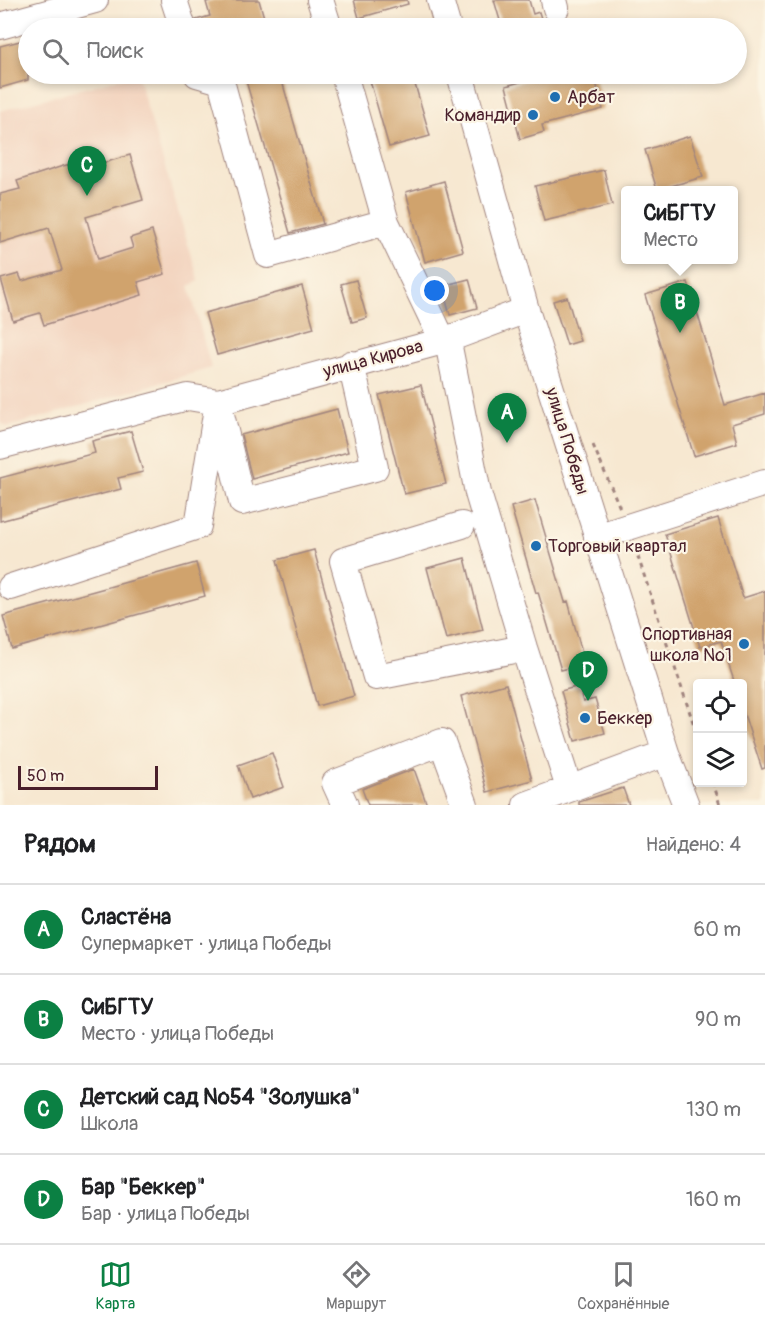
<!DOCTYPE html>
<html lang="ru">
<head>
<meta charset="utf-8">
<style>
	:root { --surface:#fff; --page:#f6f6f6; --text:#202124; --muted:#757577; --line:#e0e0e0; --accent:#0b8043 }
	body { margin:0; font-family:Pangolin,sans-serif; background:var(--page); color:var(--text) }
	.controls { position:absolute; right:18px; bottom:18px; display:grid; overflow:hidden; border-radius:6px; box-shadow:0 3px 9px #0003 }
	.controls button { width:54px; height:54px; display:grid; place-items:center; padding:0; border:0; border-bottom:2px solid var(--line); background:var(--surface); color:var(--text); font:30px sans-serif }
	.scale { position:absolute; left:18px; bottom:15px; width:140px; box-sizing:border-box; padding-left:6px; border:3px solid #4a1f2b; border-top:0; font-size:16px; line-height:21px; white-space:nowrap; color:#4a1f2b; -webkit-text-stroke:4px #fcf5e5; paint-order:stroke }
	.you { position:absolute; left:435px; top:291px; width:21px; height:21px; margin:-15px; border:4px solid #fff; border-radius:50%; background:#1a73e8; box-shadow:0 0 0 9px #1a73e833 }
	.badge { display:grid; place-items:center; width:39px; height:39px; border-radius:50%; background:var(--accent); color:#fff; font-size:20px; font-weight:700 }
	.pin { position:absolute; translate:-50% -50px; filter:drop-shadow(0 2px 3px #0008) }
	.pin::after { content:''; position:absolute; top:32px; width:21px; height:18px; background:inherit; clip-path:polygon(0 0,100% 0,50% 100%) }
	.popup { position:absolute; left:621px; top:186px; width:117px; height:78px; box-sizing:border-box; display:grid; place-content:center; border-radius:6px; background:var(--surface); filter:drop-shadow(0 2px 4px #0005); font-size:20px; white-space:nowrap; color:var(--muted) }
	.popup b { font-size:22px; color:var(--text) }
	.popup::after { content:''; position:absolute; left:50%; top:100%; margin-left:-12px; border:12px solid transparent; border-top-color:var(--surface) }
	.list { margin:0; padding:0; list-style:none }
	h2 { display:flex; justify-content:space-between; align-items:center; height:78px; margin:0; padding:0 24px; font-size:26px }
	h2 small { font-size:20px; font-weight:400; color:var(--muted) }
	.list li { display:grid; grid-template-columns:39px 1fr auto; gap:18px; align-items:center; box-sizing:border-box; height:90px; padding:0 24px; border-top:2px solid var(--line) }
	.list b { display:block; font-size:22px; white-space:nowrap }
	.list p { margin:0; font-size:20px; white-space:nowrap; color:var(--muted) }
	.list em { font-size:20px; font-style:normal; color:var(--muted) }
	.icon { flex:none; width:33px; height:33px; fill:none; stroke:currentColor; stroke-width:2; stroke-linecap:round; stroke-linejoin:round }
	.map { position:relative; flex:none; width:765px; height:805px; overflow:hidden }
	.search { position:absolute; background:var(--surface); box-shadow:0 3px 9px #0003; left:18px; right:18px; top:18px; height:66px; display:flex; align-items:center; gap:15px; box-sizing:border-box; padding:0 21px; border-radius:33px; color:var(--muted); font-size:22px }
	.sheet { height:438px; background:var(--surface) }
	nav { display:flex; justify-content:space-around; align-items:center; box-sizing:border-box; height:84px; border-top:2px solid var(--line); background:var(--surface); font-size:16px; color:var(--muted) }
	nav a { display:grid; justify-items:center; gap:3px }
	nav .on { color:var(--accent) }
	.map>svg:first-child { display:block }
	.built { fill:#f3d4bf }
	.building { fill:#d0a36d }
	.lines { fill:none; stroke-linecap:round; stroke-linejoin:round }
	.minor-casing { stroke:#a0847e; stroke-width:28 }
	.path { stroke:#a0847e; stroke-width:3; stroke-dasharray:4.5 4.5; stroke-linecap:butt }
	.minor { stroke:#fff; stroke-width:26 }
	.poi-dot { fill:#1f6fb2; stroke:#fcf5e5; stroke-width:2 }
	.labels { text-anchor:middle; dominant-baseline:central; stroke-width:4.5; stroke-linejoin:round; paint-order:stroke }
	.poi-label { font-size:18px; fill:#4a1f2b; stroke:#fcf5e5; text-anchor:start }
	.street-label { font-size:18px; fill:#4a1f2b; stroke:#fcf5e5 }
</style>
</head>
<body>
<div class="map">
<svg width="765" height="805" viewBox="0 0 765 805">
	<rect width="100%" height="100%" fill="#fcf5e5"/>
	<filter id="ink" filterUnits="userSpaceOnUse"><feTurbulence type="fractalNoise" baseFrequency=".0167" numOctaves="2"/><feDisplacementMap in="SourceGraphic" scale="12" xChannelSelector="R" yChannelSelector="G"/><feConvolveMatrix kernelMatrix="1 2 1 2 8 2 1 2 1" color-interpolation-filters="sRGB"/></filter>
	<filter id="wash" filterUnits="userSpaceOnUse"><feTurbulence type="fractalNoise" baseFrequency=".008" numOctaves="4" result="noise"/><feDisplacementMap in="SourceGraphic" scale="24" xChannelSelector="R" yChannelSelector="G"/><feGaussianBlur stdDeviation="1.35" result="paint"/><feColorMatrix in="noise" values="0 0 0 0 0 0 0 0 0 0 0 0 0 0 0 0 0 1.4 0 .05"/><feComposite in="paint" operator="in"/></filter>
	<g filter="url(#wash)">
		<rect width="100%" height="100%" fill="#f7e8d1"/>
		<path class="built" d="M137,74L199,281L189,286L211,368L8,427L0,422V111Z"/>
		<g id="blocks">
			<path class="building" d="M214,0H259L267,28H198L196,20L210,16L206,2Z
				M354,0H407L408,4L359,18Z
				M494,0H529L533,14L539,12L544,28H497L496,25L501,24Z
				M28,39V80L0,88V46Z
				M244,74H280L323,224L290,233Z
				M368,74H412L430,136L389,147Z
				M533,74H594L603,109L542,125L544,132L520,139L506,86L534,78Z
				M690,136L703,177L657,190L645,150Z
				M130,155L143,200L86,217L98,259L133,248L130,238L152,231L165,274L138,282L142,295L44,325L40,313L13,321L1,279L19,274L22,281L62,270L49,228L0,243V194L20,189L17,181L63,166L85,160L87,168Z
				M604,170L612,205L544,221L535,186Z
				M444,181L463,251L425,262L406,192Z
				M469,279L477,308L450,315L442,286Z
				M356,280L367,318L352,322L341,284Z
				M688,282L725,405L765,393V414L732,424L737,443L694,456L645,295Z
				M302,286L314,328L217,355L205,313Z
				M567,297L580,341L567,345L553,301Z
				M421,385L446,484L404,494L379,395Z
				M337,409L348,452L252,479L241,435Z
				M131,431L143,472L118,478L121,489L0,521V478L95,453L92,441Z
				M535,500L565,602L568,601L585,664L561,670L538,592L536,593L511,507Z
				M718,518L743,598L765,591V768L762,769L742,708V684H735L721,641L700,647L665,534Z
				M314,550L354,696L317,706L277,560Z
				M465,558L483,630L446,639L427,568Z
				M196,563L205,596L12,649L3,616Z
				M506,684L532,780L487,792L461,696Z
				M579,686L583,702L595,699L605,733L575,741L561,691Z
				M272,753L284,787L250,799L238,765Z
				M414,769L427,805H368L362,789Z
				M623,788L629,805H579V802Z"/>
		</g>
	</g>
	<g filter="url(#ink)">
		<use href="#blocks" fill-opacity="0" stroke="#a0847e" stroke-width="1.5"/>
		<g class="lines">
			<g class="minor-casing">
				<path id="minor" d="M174,0L183,28
					M320,0L329,28
					M440,0L448,28
					M554,0L556,8
					M0,26L95,0
					M197,74L221,81L268,255L386,222L443,341L449,347L478,493L524,648L569,788
					M344,74L386,222
					M460,74L526,310L666,753L686,805
					M218,402L242,502L375,468L351,364
					M0,446L188,397L218,402L443,341L526,310
					M462,525L343,561L376,677L524,648
					M597,537L765,483
					M11,587L198,526L216,414
					M345,805L335,783L442,742L465,805
					M526,805L666,753"/>
			</g>
			<path class="path" d="M593,445L620,508
				M635,548L698,737
				M713,782L720,805"/>
			<use href="#minor" class="minor"/>
		</g>
	</g>
	<g class="poi-dot">
		<circle cx="555" cy="97" r="6"/>
		<circle cx="533" cy="115" r="6"/>
		<circle cx="536" cy="546" r="6"/>
		<circle cx="744" cy="644" r="6"/>
		<circle cx="585" cy="718" r="6"/>
	</g>
	<g class="labels">
		<g class="poi-label">
			<text x="567" y="97">Арбат</text>
			<text x="521" y="115" text-anchor="end">Командир</text>
			<text x="548" y="546">Торговый квартал</text>
			<text x="732" y="634" text-anchor="end">Спортивная<tspan x="732" dy="21">школа №1</tspan></text>
			<text x="597" y="718">Беккер</text>
		</g>
		<g class="street-label">
			<text transform="translate(373 359) rotate(-15)">улица Кирова</text>
			<text transform="translate(567 441) rotate(73)">улица Победы</text>
		</g>
	</g>
</svg>
<div class="controls">
<button><svg class="icon" aria-label="locate" viewBox="0 0 24 24"><circle cx="12" cy="12" r="6"/><path d="M12 2v4M12 18v4M2 12h4M18 12h4"/></svg></button>
<button><svg class="icon" aria-label="layers" viewBox="0 0 24 24"><path d="M12 4l9 5-9 5-9-5zM3 14l9 5 9-5"/></svg></button>
</div>
<div class="scale">50 m</div>
<div class="you"></div>
<div class="pin badge" style="left:507px;top:443px">A</div>
<div class="pin badge" style="left:680px;top:333px">B</div>
<div class="popup"><b>СиБГТУ</b>Место</div>
<div class="pin badge" style="left:87px;top:196px">C</div>
<div class="pin badge" style="left:588px;top:701px">D</div>
<div class="search"><svg class="icon" aria-label="search" viewBox="0 0 24 24"><circle cx="10" cy="10" r="6"/><path d="M15 15l6 6"/></svg>Поиск</div>
</div>
<section class="sheet">
<h2>Рядом<small>Найдено: 4</small></h2>
<ul class="list">
<li><span class="badge">A</span><div><b>Сластёна</b><p>Супермаркет · улица Победы</p></div><em>60 m</em></li>
<li><span class="badge">B</span><div><b>СиБГТУ</b><p>Место · улица Победы</p></div><em>90 m</em></li>
<li><span class="badge">C</span><div><b>Детский сад №54 &quot;Золушка&quot;</b><p>Школа</p></div><em>130 m</em></li>
<li><span class="badge">D</span><div><b>Бар &quot;Беккер&quot;</b><p>Бар · улица Победы</p></div><em>160 m</em></li>
</ul>
</section>
<nav>
<a class="on"><svg class="icon" aria-label="map" viewBox="0 0 24 24"><path d="M3 6l6-2 6 2 6-2v14l-6 2-6-2-6 2zM9 4v14M15 6v14"/></svg>Карта</a>
<a><svg class="icon" aria-label="directions" viewBox="0 0 24 24"><path d="M12 3l9 9-9 9-9-9zM9 14v-3h6M13 9l2 2-2 2"/></svg>Маршрут</a>
<a><svg class="icon" aria-label="saved" viewBox="0 0 24 24"><path d="M7 4h10v16l-5-4-5 4z"/></svg>Сохранённые</a>
</nav>
</body>
</html>
